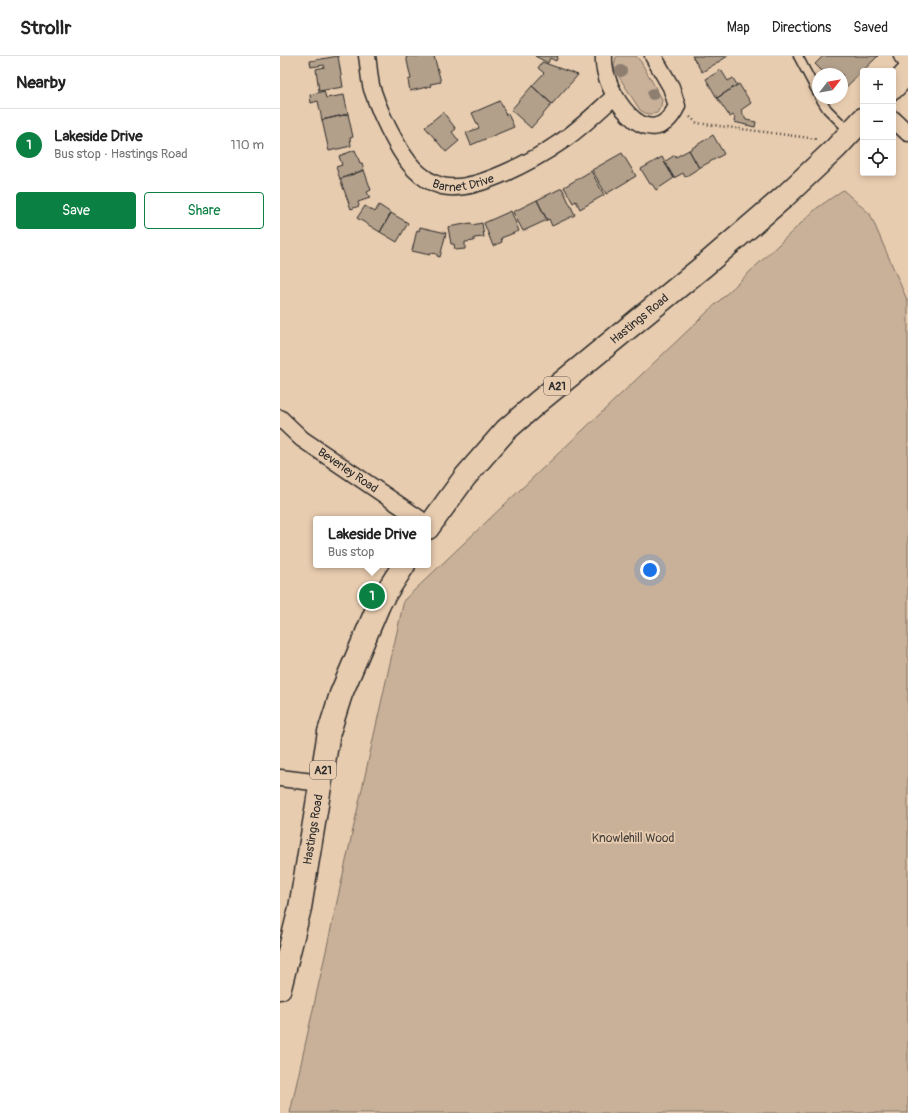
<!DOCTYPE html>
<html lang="en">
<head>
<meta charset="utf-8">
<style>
	:root { --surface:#fff; --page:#f6f6f6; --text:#222; --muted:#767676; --line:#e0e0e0; --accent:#0b8043 }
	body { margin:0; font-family:Pangolin,sans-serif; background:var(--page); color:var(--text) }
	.controls { position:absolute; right:12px; top:12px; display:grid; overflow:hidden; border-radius:4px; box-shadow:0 2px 6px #0003 }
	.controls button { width:36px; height:36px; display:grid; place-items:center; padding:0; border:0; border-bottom:1px solid var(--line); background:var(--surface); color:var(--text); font:20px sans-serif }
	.compass { position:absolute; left:532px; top:12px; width:36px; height:36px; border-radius:50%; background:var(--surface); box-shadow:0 2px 6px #0003; rotate:59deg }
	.you { position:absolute; left:370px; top:514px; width:14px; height:14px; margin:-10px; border:3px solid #fff; border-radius:50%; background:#1a73e8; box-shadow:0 0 0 6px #1a73e833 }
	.badge { display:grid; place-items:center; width:26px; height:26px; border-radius:50%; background:var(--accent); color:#fff; font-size:13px; font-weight:700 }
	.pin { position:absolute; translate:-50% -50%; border:2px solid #fff; box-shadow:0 1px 4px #0006 }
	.popup { position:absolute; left:33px; top:460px; width:118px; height:52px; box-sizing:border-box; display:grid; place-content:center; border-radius:4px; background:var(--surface); filter:drop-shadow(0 1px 3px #0005); font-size:13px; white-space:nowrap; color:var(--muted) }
	.popup b { font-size:15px; color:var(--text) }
	.popup::after { content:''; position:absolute; left:50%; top:100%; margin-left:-8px; border:8px solid transparent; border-top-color:var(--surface) }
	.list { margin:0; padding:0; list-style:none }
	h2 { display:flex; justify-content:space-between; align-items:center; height:52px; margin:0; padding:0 16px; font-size:17px }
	h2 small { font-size:13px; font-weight:400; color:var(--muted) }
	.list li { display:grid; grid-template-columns:26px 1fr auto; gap:12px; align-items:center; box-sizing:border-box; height:72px; padding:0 16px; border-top:1px solid var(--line) }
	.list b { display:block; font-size:15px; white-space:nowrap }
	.list p { margin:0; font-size:13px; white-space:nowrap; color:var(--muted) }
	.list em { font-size:13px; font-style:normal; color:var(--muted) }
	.actions { display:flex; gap:8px; padding:12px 16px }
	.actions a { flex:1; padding:9px 0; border:1px solid var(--accent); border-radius:4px; text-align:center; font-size:14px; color:var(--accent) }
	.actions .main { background:var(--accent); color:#fff }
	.icon { flex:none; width:22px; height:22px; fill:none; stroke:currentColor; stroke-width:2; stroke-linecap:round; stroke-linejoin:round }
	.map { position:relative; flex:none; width:628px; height:1057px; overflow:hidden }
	header { display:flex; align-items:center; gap:24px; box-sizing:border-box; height:56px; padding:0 20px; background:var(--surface); border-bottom:1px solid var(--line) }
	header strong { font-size:19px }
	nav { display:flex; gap:22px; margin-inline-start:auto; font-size:14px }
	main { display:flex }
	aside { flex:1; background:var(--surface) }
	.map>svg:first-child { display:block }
	.green { fill:#c9b199; stroke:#7a6e62 }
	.building { fill:#b3a08b; stroke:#2b2b2b }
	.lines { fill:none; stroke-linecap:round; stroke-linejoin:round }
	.service-casing { stroke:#2b2b2b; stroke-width:11 }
	.minor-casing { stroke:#2b2b2b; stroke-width:19 }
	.primary-casing { stroke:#2b2b2b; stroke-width:25 }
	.path { stroke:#2b2b2b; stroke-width:2.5; stroke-dasharray:1 3; stroke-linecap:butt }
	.service { stroke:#e8ccaf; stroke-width:8 }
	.minor { stroke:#e8ccaf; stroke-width:16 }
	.primary { stroke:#e8ccaf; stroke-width:22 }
	.tree { fill:#8d7e70 }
	.labels { text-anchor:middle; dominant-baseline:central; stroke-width:3.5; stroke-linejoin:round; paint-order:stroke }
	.shield { fill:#e8ccaf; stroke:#645b53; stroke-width:1 }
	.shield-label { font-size:11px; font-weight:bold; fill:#2b2b2b }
	.street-label { font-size:12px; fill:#2b2b2b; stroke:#e8ccaf }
	.park-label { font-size:12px; fill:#433f3c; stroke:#e8ccaf }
</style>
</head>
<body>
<header>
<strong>Strollr</strong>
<nav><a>Map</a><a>Directions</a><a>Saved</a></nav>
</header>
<main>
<aside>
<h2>Nearby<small></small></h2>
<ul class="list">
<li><span class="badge">1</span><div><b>Lakeside Drive</b><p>Bus stop · Hastings Road</p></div><em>110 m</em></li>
</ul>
<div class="actions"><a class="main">Save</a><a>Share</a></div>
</aside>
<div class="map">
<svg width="628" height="1057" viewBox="0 0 628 1057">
	<rect width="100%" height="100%" fill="#e8ccaf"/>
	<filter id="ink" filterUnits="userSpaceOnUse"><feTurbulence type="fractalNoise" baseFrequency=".025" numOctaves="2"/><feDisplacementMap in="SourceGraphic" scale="8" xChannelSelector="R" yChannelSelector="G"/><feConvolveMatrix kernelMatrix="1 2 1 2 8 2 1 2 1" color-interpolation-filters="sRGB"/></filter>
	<g filter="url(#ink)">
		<path class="green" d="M338,0H356L361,6L382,43L381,50L377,57C370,59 366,58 360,54L336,16L334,10L336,1Z
			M563,134L590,158L628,246V1057H10L124,544L537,152Z"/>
		<path class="building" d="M58,0L63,31L39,35L36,13L45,11L44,9L31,11L30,5Z
			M126,0H154L161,26L150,28L151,30L130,35L128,24L131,23Z
			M255,0H278L276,5L270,2L268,7Z
			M412,0H448L422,16Z
			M543,0H598L562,35V18H545L535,8Z
			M262,6L298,19L272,48L252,30L264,17L258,12Z
			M441,14L448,25L453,22L457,29L437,42L426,23Z
			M459,28L471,47L461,54L466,64L476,66L475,71L454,66L455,62L453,59L450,61L437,42Z
			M252,30L272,48L251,72L231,54Z
			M44,35L46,42L64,39L68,58L42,64L38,45L31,47L30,39Z
			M220,45L226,59L228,58L234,71L191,89L186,77L199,72L192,57Z
			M163,56L176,73L172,76L179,85L166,96L145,71Z
			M68,58L73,81L70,82L71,90L49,95L42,64Z
			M433,79L444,98L419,112L409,94Z
			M75,94L80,107H82L84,114L60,123L56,111L62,109L59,100Z
			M409,94L419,112L405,121L403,117L394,122L384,106L395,99L396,101Z
			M342,97L356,120L326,138L312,114Z
			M382,101L394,122L376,134L372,128H370L361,113Z
			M84,114L91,134L87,136L90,142L78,146L79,150L71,153L60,123Z
			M311,115L324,139L300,153L296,145L293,147L284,131Z
			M282,132L295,159L272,170L269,163L267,164L257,144Z
			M257,144L267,164L243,175L233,156Z
			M99,149L111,157L100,176L77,162L85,150L95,156Z
			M231,155L239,175L221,182L222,186L213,190L204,167Z
			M111,157L128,167L117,186L100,176Z
			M191,167L192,169L202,167L204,181L194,182V185L185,186V193L175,194L174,188H171L168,171Z
			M140,171L166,177L160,201L157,200V198L151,197L150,199L132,195L137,174L139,175Z"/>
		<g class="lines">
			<g class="service-casing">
				<path id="service" d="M518,0L538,38
					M540,42L547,53L570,76"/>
			</g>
			<g class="minor-casing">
				<g id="minor">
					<path id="s1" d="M87,0C89,11 89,23 92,33C98,51 106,69 115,85C126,105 139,124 162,130C194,138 256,103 282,85C300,73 318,55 335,40"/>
					<path d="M324,0C321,35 370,106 397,50L391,31L373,0"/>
					<path d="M622,0L628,7"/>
					<path d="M613,63L628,77"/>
					<path id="s2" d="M0,362L22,383L140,463"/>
					<path d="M0,722L41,727"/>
				</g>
			</g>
			<g class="primary-casing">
				<g id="primary">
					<path d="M613,32L628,16"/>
					<path id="s3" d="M148,472L185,421L226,374L258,346L425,209L504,141L556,92L583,63"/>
					<path id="s4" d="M0,932L20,852L49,676L61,638L100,546L124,509"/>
				</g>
			</g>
			<path class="path" d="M410,61L417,67L537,83"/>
			<use href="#service" class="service"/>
			<use href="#minor" class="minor"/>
			<use href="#primary" class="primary"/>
		</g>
		<g class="tree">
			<circle cx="341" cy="15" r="6"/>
			<circle cx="373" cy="38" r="6"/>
		</g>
	</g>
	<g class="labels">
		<g class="shield">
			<rect x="264" y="321" width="26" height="18" rx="3"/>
			<rect x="30" y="705" width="26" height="18" rx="3"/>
		</g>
		<g class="shield-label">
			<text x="277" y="330">A21</text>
			<text x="43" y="714">A21</text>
		</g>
		<g class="street-label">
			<text stroke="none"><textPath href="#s1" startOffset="179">Barnet Drive</textPath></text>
			<text stroke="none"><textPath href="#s3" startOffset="299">Hastings Road</textPath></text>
			<text stroke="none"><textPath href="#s2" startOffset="86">Beverley Road</textPath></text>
			<text stroke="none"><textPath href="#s4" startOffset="162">Hastings Road</textPath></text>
		</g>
		<g class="park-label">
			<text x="353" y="782">Knowlehill Wood</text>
		</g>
	</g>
</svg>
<div class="controls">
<button>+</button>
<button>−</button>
<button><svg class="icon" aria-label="locate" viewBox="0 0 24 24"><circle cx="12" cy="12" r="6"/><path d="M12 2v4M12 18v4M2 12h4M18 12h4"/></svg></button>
</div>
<svg class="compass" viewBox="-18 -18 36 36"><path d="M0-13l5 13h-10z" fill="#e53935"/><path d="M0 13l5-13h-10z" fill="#767676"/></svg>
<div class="you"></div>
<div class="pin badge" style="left:92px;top:540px">1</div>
<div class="popup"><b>Lakeside Drive</b>Bus stop</div>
</div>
</main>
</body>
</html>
